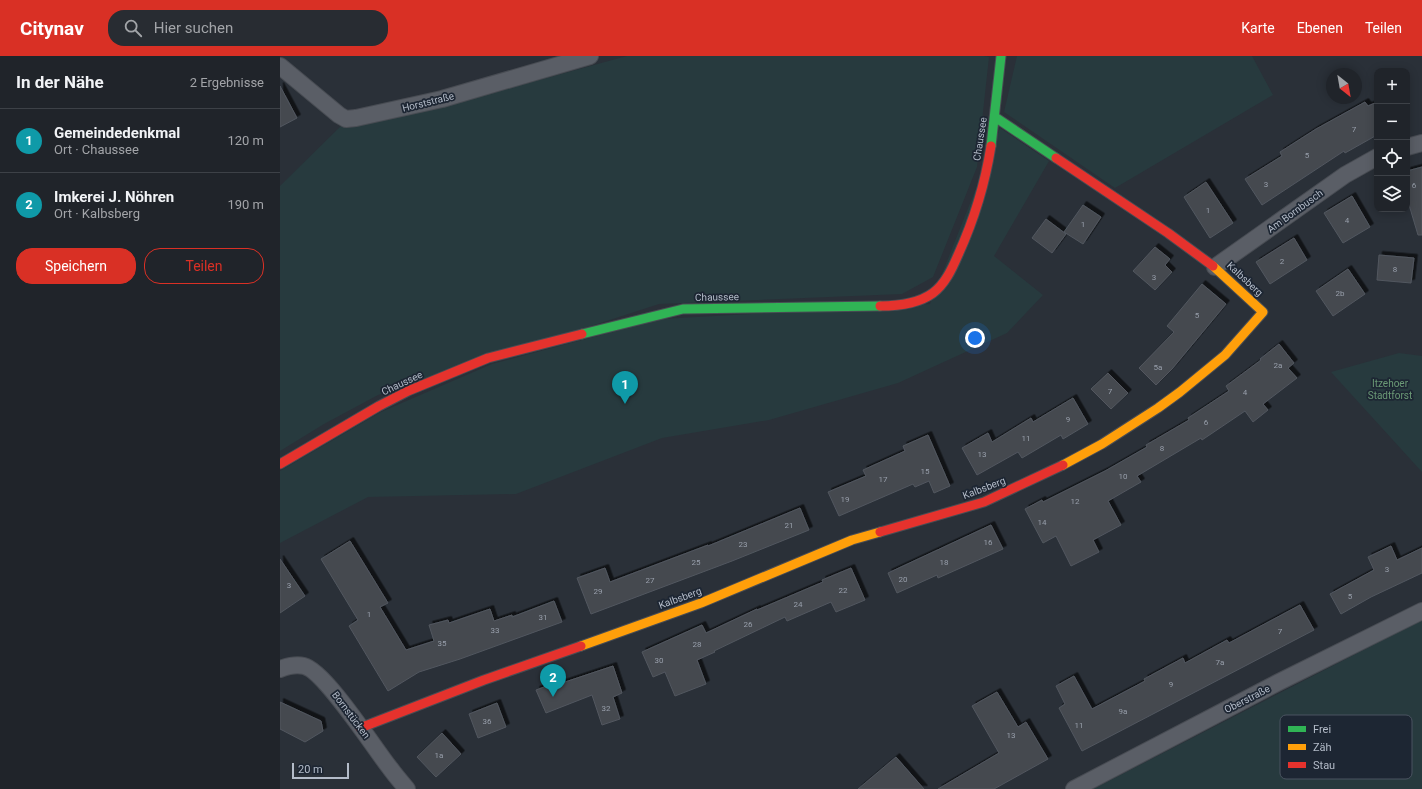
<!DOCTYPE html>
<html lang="de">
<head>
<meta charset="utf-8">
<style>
	:root { --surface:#20242a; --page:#282c32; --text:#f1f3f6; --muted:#a2a4a8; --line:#3d4147; --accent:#d93025 }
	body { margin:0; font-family:Roboto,sans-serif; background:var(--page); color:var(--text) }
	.controls { position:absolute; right:12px; top:12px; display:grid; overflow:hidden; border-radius:8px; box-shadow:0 2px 10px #0003 }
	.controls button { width:36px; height:36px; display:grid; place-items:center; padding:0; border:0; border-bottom:1px solid var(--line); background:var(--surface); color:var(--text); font:20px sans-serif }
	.compass { position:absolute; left:1046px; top:12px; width:36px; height:36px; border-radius:50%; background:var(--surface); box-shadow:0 2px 10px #0003; rotate:149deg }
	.scale { position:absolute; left:12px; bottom:10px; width:57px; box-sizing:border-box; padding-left:4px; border:2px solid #b4bcc9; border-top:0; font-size:11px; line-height:14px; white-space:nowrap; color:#b4bcc9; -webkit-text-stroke:3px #1d2633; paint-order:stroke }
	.you { position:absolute; left:695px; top:282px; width:14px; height:14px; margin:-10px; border:3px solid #fff; border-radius:50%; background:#1a73e8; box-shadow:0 0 0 6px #1a73e833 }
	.badge { display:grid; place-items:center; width:26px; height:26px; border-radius:50%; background:var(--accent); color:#fff; font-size:13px; font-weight:700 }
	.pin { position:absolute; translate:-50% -33px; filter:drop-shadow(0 1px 2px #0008) }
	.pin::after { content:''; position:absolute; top:21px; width:14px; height:12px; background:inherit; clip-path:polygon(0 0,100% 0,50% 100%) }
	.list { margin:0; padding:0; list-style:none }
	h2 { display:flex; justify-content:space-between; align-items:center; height:52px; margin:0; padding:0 16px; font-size:17px }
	h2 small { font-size:13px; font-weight:400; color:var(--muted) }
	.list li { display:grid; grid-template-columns:26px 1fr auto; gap:12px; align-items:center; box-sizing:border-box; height:64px; padding:0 16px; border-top:1px solid var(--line) }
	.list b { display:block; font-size:15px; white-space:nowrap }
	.list p { margin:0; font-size:13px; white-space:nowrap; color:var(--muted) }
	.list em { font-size:13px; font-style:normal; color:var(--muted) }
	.actions { display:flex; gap:8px; padding:12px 16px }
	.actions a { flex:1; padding:9px 0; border:1px solid var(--accent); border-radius:16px; text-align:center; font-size:14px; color:var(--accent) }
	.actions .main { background:var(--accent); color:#fff }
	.icon { flex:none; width:22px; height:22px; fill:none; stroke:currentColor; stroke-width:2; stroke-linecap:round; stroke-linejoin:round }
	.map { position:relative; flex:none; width:1142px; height:733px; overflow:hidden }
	header { display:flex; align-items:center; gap:24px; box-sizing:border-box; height:56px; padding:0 20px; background:var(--accent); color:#fff }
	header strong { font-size:19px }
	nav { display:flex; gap:22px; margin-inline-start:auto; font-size:14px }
	.search { width:280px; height:36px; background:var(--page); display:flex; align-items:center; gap:10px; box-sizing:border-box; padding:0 14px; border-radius:16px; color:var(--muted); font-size:15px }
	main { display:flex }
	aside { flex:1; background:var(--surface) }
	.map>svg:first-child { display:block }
	.green { fill:#273a3e }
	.building { fill:#444950; stroke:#52575f; filter:url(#shadow) }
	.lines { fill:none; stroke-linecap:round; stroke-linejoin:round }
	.street-casing { stroke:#484c53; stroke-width:18 }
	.fast-casing { stroke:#484c53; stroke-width:11 }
	.slow-casing { stroke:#484c53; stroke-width:11 }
	.jam-casing { stroke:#484c53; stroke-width:11 }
	.street { stroke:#5a5e66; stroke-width:16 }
	.fast { stroke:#30b455; stroke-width:9 }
	.slow { stroke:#ff9f0a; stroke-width:9 }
	.jam { stroke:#e5322d; stroke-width:9 }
	.labels { text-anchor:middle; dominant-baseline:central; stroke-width:3.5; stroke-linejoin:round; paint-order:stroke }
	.number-label { font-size:8px; fill:#989fab }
	.street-label { font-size:10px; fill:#b4bcc9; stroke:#1d2633 }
	.park-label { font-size:10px; fill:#6b9a76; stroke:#1d2633 }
	.key { fill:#1d2633; stroke:#4a5360; stroke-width:1 }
	.key-label { font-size:11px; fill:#b4bcc9 }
</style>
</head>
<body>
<header>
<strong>Citynav</strong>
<div class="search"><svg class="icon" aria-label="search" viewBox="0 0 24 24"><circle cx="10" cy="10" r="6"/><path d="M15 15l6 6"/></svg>Hier suchen</div>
<nav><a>Karte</a><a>Ebenen</a><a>Teilen</a></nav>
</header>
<main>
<aside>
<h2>In der Nähe<small>2 Ergebnisse</small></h2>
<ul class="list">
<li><span class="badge" style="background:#0f9aa8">1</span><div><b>Gemeindedenkmal</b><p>Ort · Chaussee</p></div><em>120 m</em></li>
<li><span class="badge" style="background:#0f9aa8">2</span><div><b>Imkerei J. Nöhren</b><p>Ort · Kalbsberg</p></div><em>190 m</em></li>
</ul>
<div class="actions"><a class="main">Speichern</a><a>Teilen</a></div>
</aside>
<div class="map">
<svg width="1142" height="733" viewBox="0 0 1142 733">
	<defs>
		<filter id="shadow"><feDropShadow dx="3.5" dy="-3.5" stdDeviation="0" flood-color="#0009"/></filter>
	</defs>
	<rect width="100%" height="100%" fill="#2a3038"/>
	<path class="green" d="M347,0H704L709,1L697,111L653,221L622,238L379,248L98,339L44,368L0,395V130L62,69L160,51Z
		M737,0H972L993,39L835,132L724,56Z
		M720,72L769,105L714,200L763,239L727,277L618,327L489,364L382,382L236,438L88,441L0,487V415L101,356L212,308L381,263L650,248Z
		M1119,297L1142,300V416L1051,316Z
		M1142,564V733H813Z"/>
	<path class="building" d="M0,30L17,62L0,71Z
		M1085,46L1088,50L1097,46V79L1065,97L1064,95L982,149L965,123L1002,100L1000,96L1036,73Z
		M1142,111V179H1138L1127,142V115Z
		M926,126L953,167L930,182L904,141Z
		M1072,140L1090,171L1063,187L1044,157Z
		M803,149L821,161L803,188L784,176Z
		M766,163L786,178L772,197L752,182Z
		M1014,182L1027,204L990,228L976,206Z
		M875,191L890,203L885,209L892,216L875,234L853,215Z
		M1099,199L1134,202L1131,227L1097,224Z
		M1068,213L1085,238L1053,260L1036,235Z
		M922,228L946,248L892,313L876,329L859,312L894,276L887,270Z
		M999,288L1014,307L1008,312L1017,322L983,348L988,354L973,366L965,355L922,384L921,382L857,420L861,426L828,445L841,469L813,484L819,496L791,510L776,480L763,487L745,453L762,444L763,446L825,415L867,391L866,389L909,364L908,362L949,335L946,330L981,304L980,303Z
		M828,317L848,337L831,353L811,333Z
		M793,342L808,368L783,383L781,379L742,402L738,396L697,419L682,392L708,377L712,386L751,362L753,366Z
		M648,379L670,430L654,437L649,425L635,431L633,428L559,460L548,436L586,420L583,414L625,395L623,390Z
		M520,452L529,474L452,505L311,558L297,522L325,512L330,526L428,489V490Z
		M711,469L723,493L658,522L657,519L617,537L608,517Z
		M70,485L108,547L100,551L126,594L154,585L149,569L168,564L169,567L210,553L214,565L232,559V561L274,545L282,566L180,603L139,616L108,635L69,570L78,564L41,503Z
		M1111,490L1117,504L1142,492V517L1091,541L1061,558L1050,538L1094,514L1088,501Z
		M0,503L25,540L0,557Z
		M571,512L585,544L556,556L551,546L507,565L505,561L434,595L435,596L417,604L426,628L395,640L385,616L373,621L362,596L422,569L426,577L477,553V554L543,526L542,524Z
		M1020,549L1034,574L802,695L779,652L785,648L776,630L794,620L812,653L865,625L864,623L903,602L905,607L947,584L949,587Z
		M333,610L342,637L333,641L340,663L322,669L312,639L266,657L256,634L280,625L282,627Z
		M717,636L738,671L746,666L768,703L714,733H658L719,697L692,650Z
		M0,646L41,665L43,675L25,686L0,673Z
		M217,647L226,671L198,682L189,658Z
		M162,677L181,698L156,721L137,701Z
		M616,701L644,733H578Z"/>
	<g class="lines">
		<g class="street-casing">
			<path id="street" d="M0,10L59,59L66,63L76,62L162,43L310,0
				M1127,91L1142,87
				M935,211L1065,119L1097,101
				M0,613C8,610 15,608 24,610C45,615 94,692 110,712C115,719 121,726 127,733
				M794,733L999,626L1142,555"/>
		</g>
		<g class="fast-casing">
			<path id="fast" d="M715,61L776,102
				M711,90L721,0
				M302,278L403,253L600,250"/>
		</g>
		<g class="slow-casing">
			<path id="slow" d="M783,409L822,388L878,352L900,336L945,299L983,256L933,210
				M301,590L421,547L572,484L600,476"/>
		</g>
		<g class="jam-casing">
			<path id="jam" d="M776,102L888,177L933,210
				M600,250C617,250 638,248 653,237C665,228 672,213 678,199C694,164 705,128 711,90
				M0,408L99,350L128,335L208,302L302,278
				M600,476L704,446L783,409
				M80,672L204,624L301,590"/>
		</g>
		<use href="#street" class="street"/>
		<use href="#fast" class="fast"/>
		<use href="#slow" class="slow"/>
		<use href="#jam" class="jam"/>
	</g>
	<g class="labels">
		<g class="number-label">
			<text x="1074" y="73">7</text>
			<text x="1027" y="99">5</text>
			<text x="986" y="128">3</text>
			<text x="1134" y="129">6</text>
			<text x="928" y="154">1</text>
			<text x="1067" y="164">4</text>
			<text x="803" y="168">1</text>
			<text x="1002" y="205">2</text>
			<text x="1115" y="213">8</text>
			<text x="874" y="221">3</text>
			<text x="1060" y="237">2b</text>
			<text x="917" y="259">5</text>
			<text x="998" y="309">2a</text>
			<text x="878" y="311">5a</text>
			<text x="830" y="335">7</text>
			<text x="965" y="336">4</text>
			<text x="788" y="363">9</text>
			<text x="926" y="366">6</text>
			<text x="746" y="382">11</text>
			<text x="882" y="392">8</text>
			<text x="702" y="398">13</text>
			<text x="645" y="415">15</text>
			<text x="843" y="420">10</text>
			<text x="603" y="423">17</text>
			<text x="565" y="443">19</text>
			<text x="795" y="445">12</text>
			<text x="762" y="466">14</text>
			<text x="509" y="469">21</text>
			<text x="708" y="486">16</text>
			<text x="463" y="488">23</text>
			<text x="416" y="506">25</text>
			<text x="664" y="506">18</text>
			<text x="1107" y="513">3</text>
			<text x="623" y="523">20</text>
			<text x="370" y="524">27</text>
			<text x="9" y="529">3</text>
			<text x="563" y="534">22</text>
			<text x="318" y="535">29</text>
			<text x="1070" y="540">5</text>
			<text x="518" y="548">24</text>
			<text x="89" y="558">1</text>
			<text x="263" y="561">31</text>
			<text x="468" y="568">26</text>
			<text x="215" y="574">33</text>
			<text x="1000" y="575">7</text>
			<text x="162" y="587">35</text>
			<text x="417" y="588">28</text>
			<text x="379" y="604">30</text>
			<text x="940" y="606">7a</text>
			<text x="891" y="628">9</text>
			<text x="326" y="652">32</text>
			<text x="843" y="655">9a</text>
			<text x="207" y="665">36</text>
			<text x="799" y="669">11</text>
			<text x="731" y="679">13</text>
			<text x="159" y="699">1a</text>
		</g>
		<g class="street-label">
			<text transform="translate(148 46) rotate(-14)">Horststraße</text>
			<text transform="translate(700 83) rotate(-81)">Chaussee</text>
			<text transform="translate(1015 155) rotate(-36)">Am Bornbusch</text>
			<text transform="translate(965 223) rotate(43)">Kalbsberg</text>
			<text transform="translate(437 241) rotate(-1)">Chaussee</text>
			<text transform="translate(122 327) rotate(-25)">Chaussee</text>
			<text transform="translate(704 432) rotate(-21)">Kalbsberg</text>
			<text transform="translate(400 542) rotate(-20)">Kalbsberg</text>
			<text transform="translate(967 643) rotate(-27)">Oberstraße</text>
			<text transform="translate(71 659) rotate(53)">Bornstücken</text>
		</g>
		<g class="park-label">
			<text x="1110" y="327">Itzehoer<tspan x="1110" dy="12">Stadtforst</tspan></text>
		</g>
	</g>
	<rect x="1000" y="659" width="132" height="64" rx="6" class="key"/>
	<rect x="1008" y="670" width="18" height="6" fill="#30b455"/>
	<rect x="1008" y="688" width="18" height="6" fill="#ff9f0a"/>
	<rect x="1008" y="706" width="18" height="6" fill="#e5322d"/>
	<g class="key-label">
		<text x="1033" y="677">Frei</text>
		<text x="1033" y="695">Zäh</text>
		<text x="1033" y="713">Stau</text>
	</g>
</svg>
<div class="controls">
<button>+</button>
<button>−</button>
<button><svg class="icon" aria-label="locate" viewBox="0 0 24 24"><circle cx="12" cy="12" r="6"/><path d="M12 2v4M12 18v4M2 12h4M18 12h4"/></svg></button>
<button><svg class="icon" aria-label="layers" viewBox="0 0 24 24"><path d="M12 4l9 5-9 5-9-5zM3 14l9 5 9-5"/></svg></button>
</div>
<svg class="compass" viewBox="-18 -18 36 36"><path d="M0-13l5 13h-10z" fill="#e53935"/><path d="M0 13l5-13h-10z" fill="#a2a4a8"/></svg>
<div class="scale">20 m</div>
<div class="you"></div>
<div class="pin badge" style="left:345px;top:348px;background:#0f9aa8">1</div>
<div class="pin badge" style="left:273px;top:641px;background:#0f9aa8">2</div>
</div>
</main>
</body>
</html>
